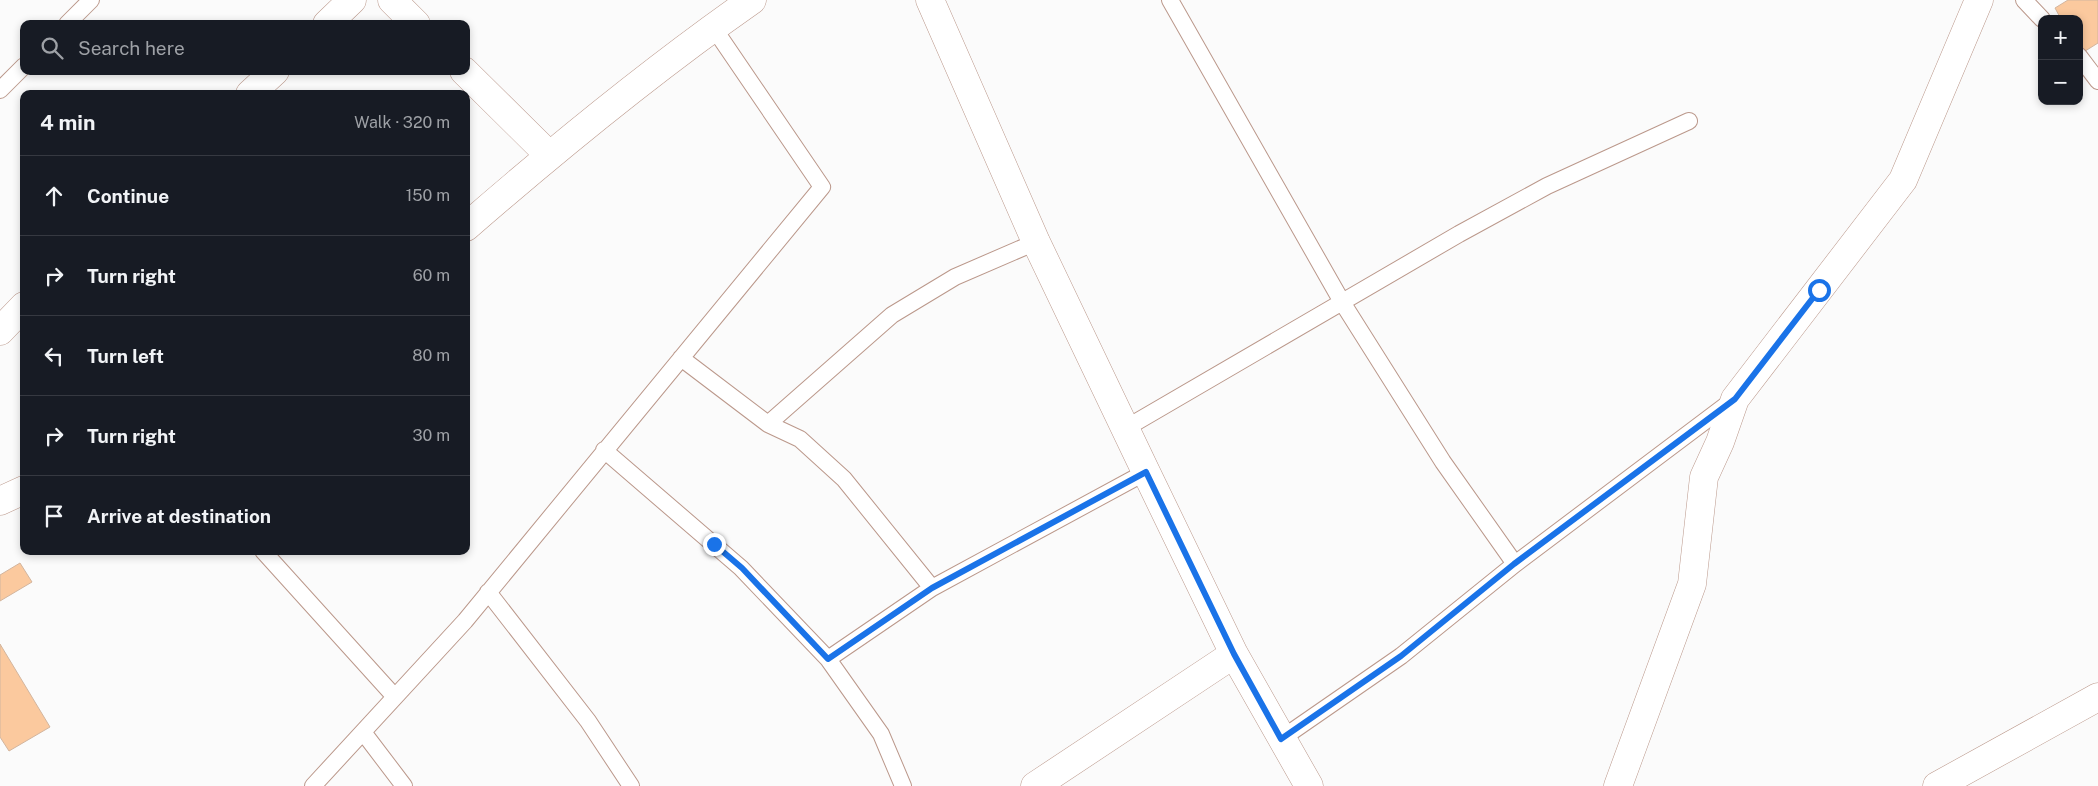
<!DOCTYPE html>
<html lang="en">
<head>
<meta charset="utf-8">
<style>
	:root { --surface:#171b24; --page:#20242c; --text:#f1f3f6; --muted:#9ea1a6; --line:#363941 }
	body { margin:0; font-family:"Public Sans",sans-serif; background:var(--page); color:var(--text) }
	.controls { position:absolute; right:15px; top:15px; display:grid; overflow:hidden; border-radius:10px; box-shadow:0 2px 8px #0003 }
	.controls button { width:45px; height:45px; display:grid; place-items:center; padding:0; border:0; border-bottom:1px solid var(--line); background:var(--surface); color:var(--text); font:25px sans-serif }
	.stop { position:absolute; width:15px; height:15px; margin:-11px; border:4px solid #1a73e8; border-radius:50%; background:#fff }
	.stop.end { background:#1a73e8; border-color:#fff; box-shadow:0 1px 5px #0008 }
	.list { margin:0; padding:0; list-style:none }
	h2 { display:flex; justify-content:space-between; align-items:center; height:65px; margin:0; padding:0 20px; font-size:21px }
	h2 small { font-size:16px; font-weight:400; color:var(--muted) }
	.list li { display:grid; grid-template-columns:32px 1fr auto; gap:15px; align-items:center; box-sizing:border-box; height:80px; padding:0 20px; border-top:1px solid var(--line) }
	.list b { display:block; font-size:19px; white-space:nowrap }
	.list em { font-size:16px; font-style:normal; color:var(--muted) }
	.icon { flex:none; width:28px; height:28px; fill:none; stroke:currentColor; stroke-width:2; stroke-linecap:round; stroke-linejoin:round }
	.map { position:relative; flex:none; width:2098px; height:786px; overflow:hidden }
	.search { position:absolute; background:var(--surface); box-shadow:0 2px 8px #0003; left:20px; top:20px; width:450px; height:55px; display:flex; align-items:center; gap:12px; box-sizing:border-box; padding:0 18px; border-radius:10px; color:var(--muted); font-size:19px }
	.panel { position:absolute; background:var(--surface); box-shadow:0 2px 8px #0003; left:20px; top:90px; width:450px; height:465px; border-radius:10px }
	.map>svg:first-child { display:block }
	.building { fill:#fbc99e; stroke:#d2b59e }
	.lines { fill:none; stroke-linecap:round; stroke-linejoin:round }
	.service-casing { stroke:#bb988b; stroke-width:18 }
	.minor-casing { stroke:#bb988b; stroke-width:29 }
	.service { stroke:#fff; stroke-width:16 }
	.minor { stroke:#fff; stroke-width:28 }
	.route { stroke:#1a73e8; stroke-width:6 }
</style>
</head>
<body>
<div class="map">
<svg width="2098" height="786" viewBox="0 0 2098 786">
	<rect width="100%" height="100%" fill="#fbfbfb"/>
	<path class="building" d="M2068,0H2098V43L2082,53L2079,49V19H2061L2055,8Z
		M20,563L32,582L0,601V575Z
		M0,644L50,727L9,751L0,737Z"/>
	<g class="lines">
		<g class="service-casing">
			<path id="service" d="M1170,0L1342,302L1443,462L1515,564
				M2024,0L2042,19
				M67,24L91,0
				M2079,56L2098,81
				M0,90L24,66
				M681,358L768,424L800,439L844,479L932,588
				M768,424L892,315L955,277L1036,242
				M1126,428L1459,234L1547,186L1689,121
				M604,450L741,568L828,659L881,734L903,786
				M263,551L395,697
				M488,592L588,721L631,786
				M828,659L932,588L1146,472
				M363,732L404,786
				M1281,739L1401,656L1515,564L1733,400
				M313,786L465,621L822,187L713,27"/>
		</g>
		<g class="minor-casing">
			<path id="minor" d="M392,0L416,24
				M930,0L1036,242L1146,472L1234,654L1309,786
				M327,24L352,0
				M464,71L549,155
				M250,94L275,71
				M466,227C558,147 652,70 752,0
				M0,331L24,306
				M0,501L24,490
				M1035,786L1234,654
				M1618,786L1692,584L1704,477L1720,442L1735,399L1903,180L1979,0
				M1937,786L2098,697"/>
		</g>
		<use href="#service" class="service"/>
		<use href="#minor" class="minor"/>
	</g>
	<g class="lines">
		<path class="route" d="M714,544L742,568L828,659L932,588L1146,472L1234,654L1281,739L1401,656L1514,564L1735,399L1819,290"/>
	</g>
</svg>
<div class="controls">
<button>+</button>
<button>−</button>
</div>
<div class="stop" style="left:1819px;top:290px"></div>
<div class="stop end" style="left:714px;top:544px"></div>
<div class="search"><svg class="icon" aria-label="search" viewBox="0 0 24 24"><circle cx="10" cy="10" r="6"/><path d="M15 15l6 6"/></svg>Search here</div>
<section class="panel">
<h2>4 min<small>Walk · 320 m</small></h2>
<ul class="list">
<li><svg class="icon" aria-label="ahead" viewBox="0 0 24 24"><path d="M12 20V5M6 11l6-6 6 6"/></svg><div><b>Continue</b></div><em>150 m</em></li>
<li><svg class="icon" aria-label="right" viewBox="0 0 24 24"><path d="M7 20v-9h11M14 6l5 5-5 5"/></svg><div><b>Turn right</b></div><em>60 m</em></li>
<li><svg class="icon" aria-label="left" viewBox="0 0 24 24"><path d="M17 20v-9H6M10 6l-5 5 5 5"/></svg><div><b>Turn left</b></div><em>80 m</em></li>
<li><svg class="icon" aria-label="right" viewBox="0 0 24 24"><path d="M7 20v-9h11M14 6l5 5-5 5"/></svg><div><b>Turn right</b></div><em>30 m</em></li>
<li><svg class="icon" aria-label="arrive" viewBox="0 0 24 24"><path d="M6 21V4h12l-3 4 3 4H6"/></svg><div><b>Arrive at destination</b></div></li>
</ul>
</section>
</div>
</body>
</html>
